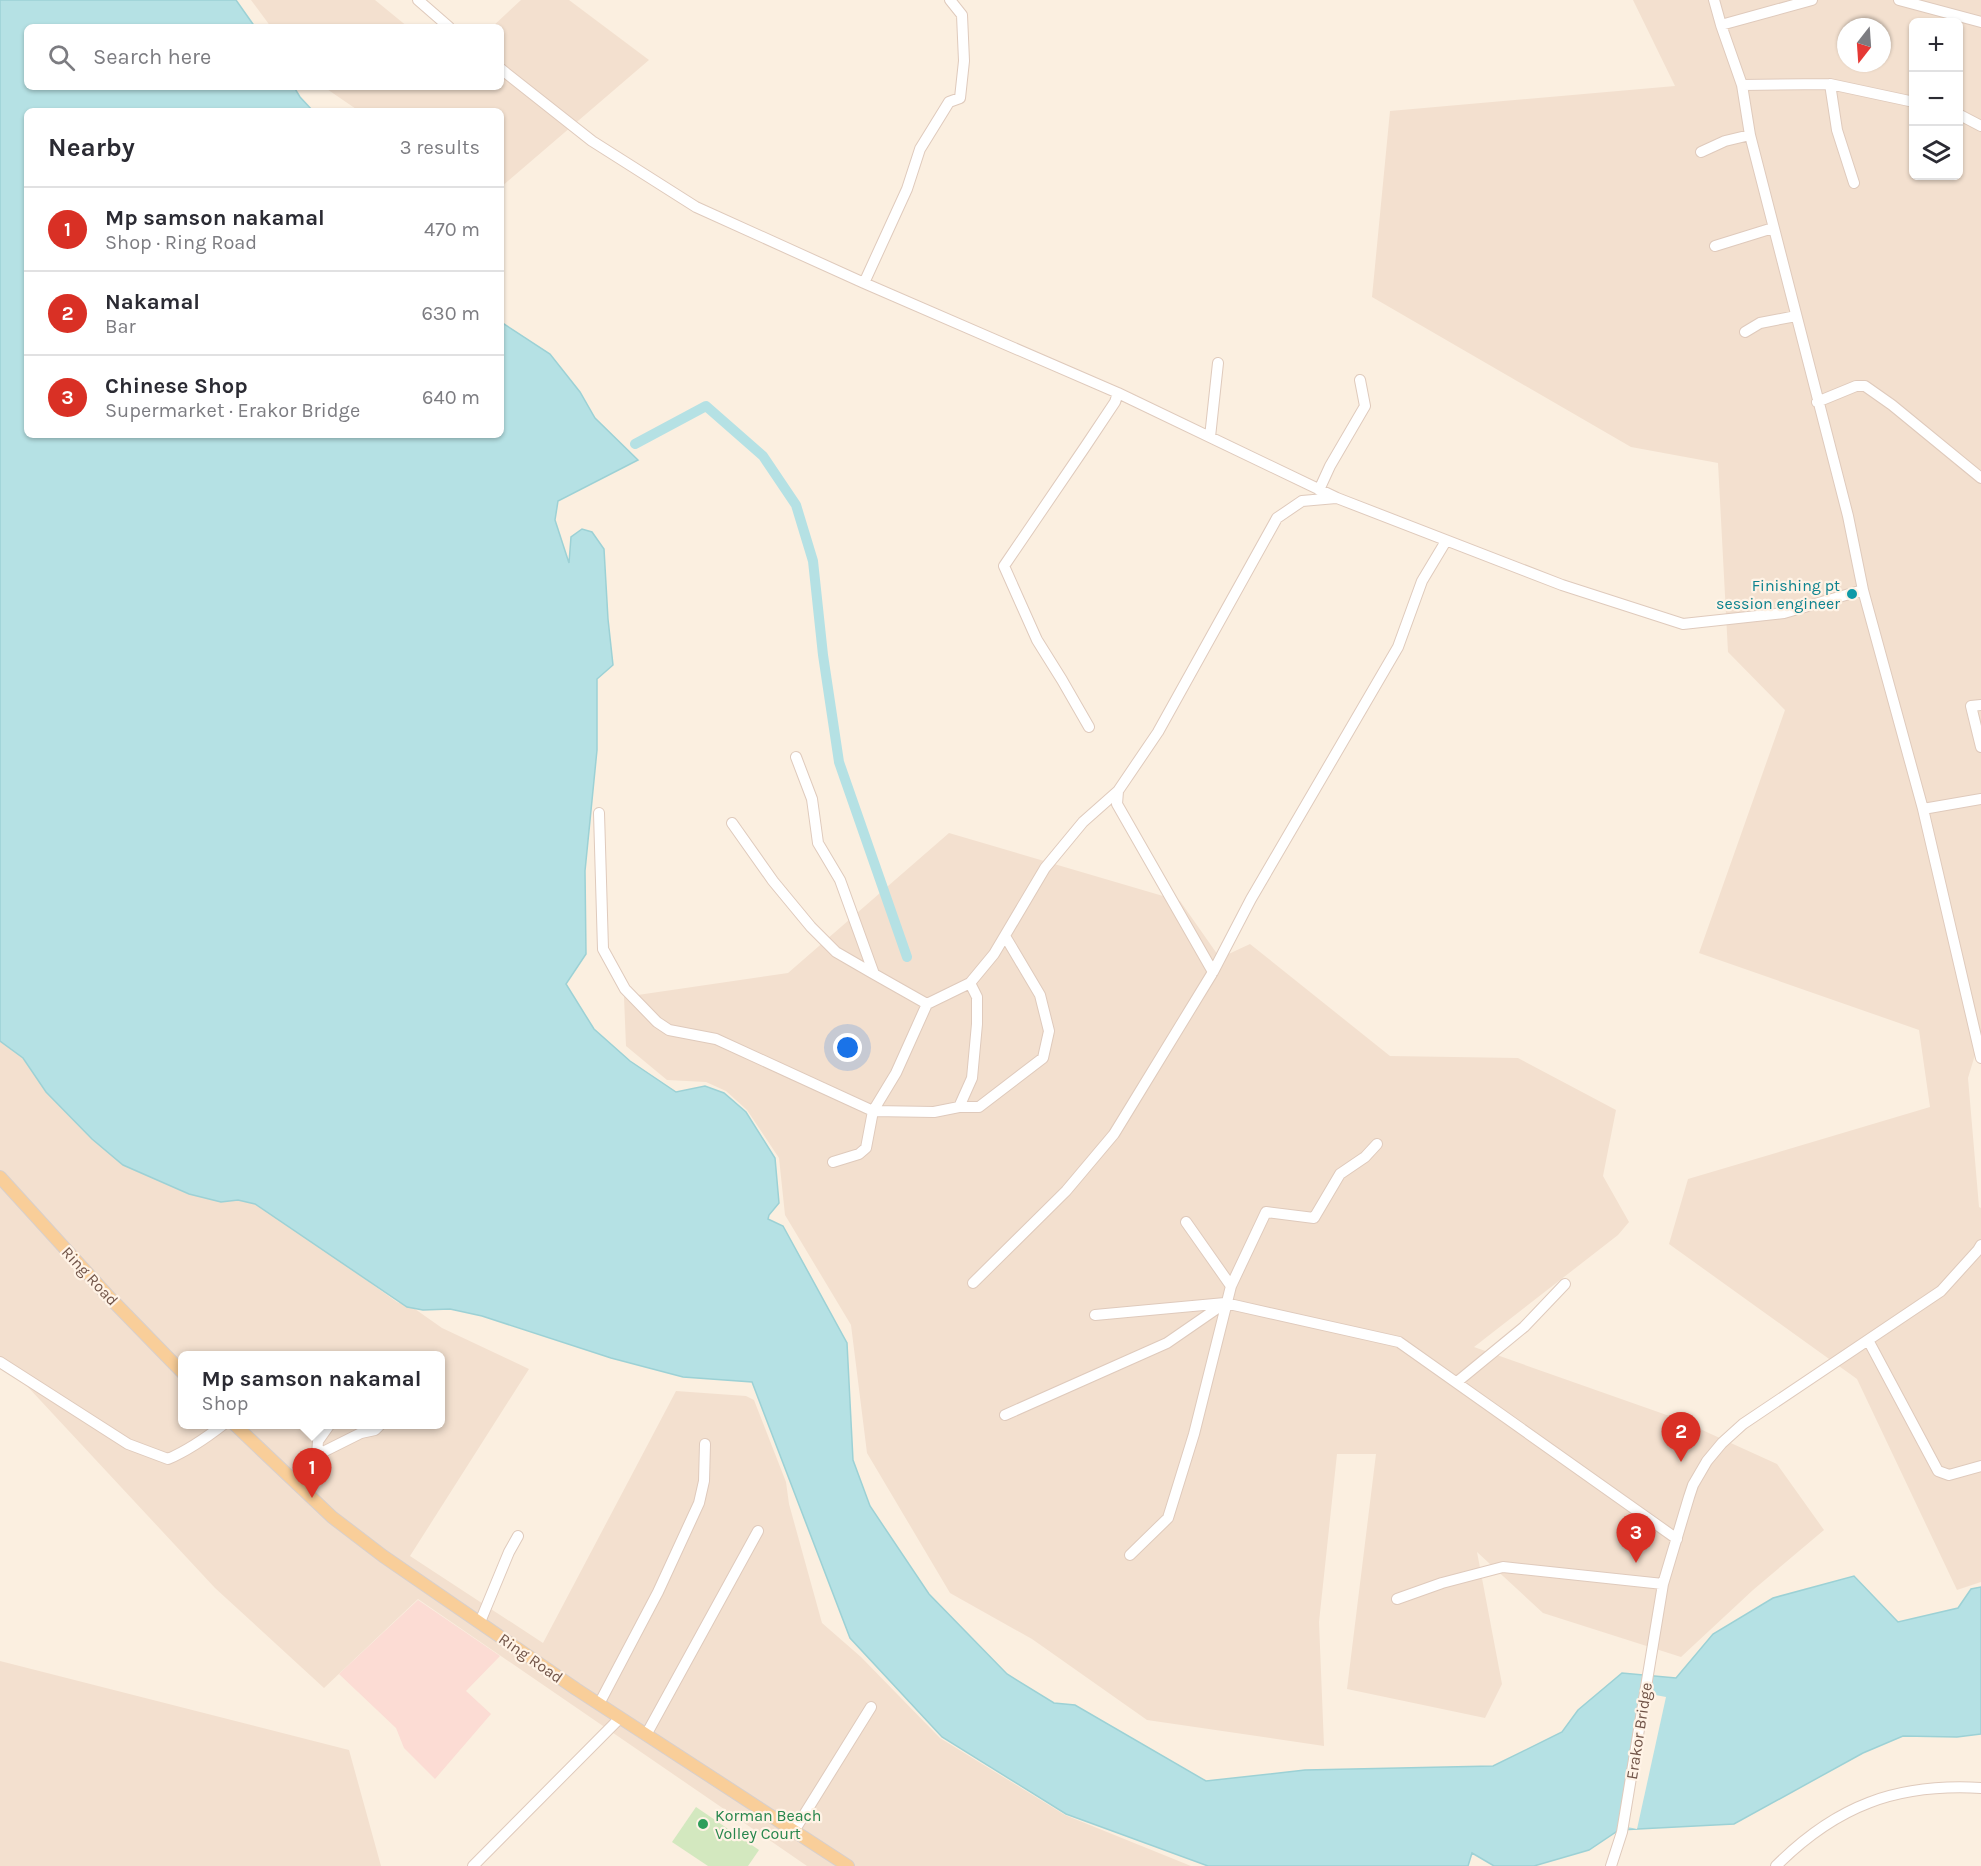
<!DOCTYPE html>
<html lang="en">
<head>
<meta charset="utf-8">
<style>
	:root { --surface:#fff; --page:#f7f7f7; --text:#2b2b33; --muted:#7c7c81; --line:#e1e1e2; --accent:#d93025 }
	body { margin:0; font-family:Karla,sans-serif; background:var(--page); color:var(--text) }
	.controls { position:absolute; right:18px; top:18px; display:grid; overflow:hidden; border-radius:9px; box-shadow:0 2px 4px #0004 }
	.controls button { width:54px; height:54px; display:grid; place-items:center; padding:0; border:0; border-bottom:2px solid var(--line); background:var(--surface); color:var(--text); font:30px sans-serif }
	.compass { position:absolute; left:1837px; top:18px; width:54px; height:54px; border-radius:50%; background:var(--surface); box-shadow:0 2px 4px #0004; rotate:197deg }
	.you { position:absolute; left:848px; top:1048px; width:21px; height:21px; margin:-15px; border:4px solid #fff; border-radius:50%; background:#1a73e8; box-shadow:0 0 0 9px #1a73e833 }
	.badge { display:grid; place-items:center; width:39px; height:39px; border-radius:50%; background:var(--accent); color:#fff; font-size:20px; font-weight:700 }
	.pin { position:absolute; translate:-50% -50px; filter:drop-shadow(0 2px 3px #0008) }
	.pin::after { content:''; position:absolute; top:32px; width:21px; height:18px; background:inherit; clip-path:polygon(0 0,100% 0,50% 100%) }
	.popup { position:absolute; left:178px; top:1351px; width:267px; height:78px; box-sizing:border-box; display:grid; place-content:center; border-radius:9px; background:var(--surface); filter:drop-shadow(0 2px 4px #0005); font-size:20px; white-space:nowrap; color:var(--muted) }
	.popup b { font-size:22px; color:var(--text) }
	.popup::after { content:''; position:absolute; left:50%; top:100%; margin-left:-12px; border:12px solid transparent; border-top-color:var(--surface) }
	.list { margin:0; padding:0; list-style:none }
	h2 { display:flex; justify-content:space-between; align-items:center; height:78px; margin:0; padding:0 24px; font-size:26px }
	h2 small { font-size:20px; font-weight:400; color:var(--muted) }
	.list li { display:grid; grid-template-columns:39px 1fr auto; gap:18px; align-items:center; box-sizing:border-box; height:84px; padding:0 24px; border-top:2px solid var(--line) }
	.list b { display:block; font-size:22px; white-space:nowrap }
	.list p { margin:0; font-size:20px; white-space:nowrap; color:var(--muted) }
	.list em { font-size:20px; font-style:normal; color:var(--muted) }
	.icon { flex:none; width:33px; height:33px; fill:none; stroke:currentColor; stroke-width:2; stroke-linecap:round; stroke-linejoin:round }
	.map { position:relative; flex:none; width:1981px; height:1866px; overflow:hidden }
	.search { position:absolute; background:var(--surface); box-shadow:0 2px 4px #0004; left:24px; top:24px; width:480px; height:66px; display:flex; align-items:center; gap:15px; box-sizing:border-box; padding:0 21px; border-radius:9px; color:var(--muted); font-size:22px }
	.panel { position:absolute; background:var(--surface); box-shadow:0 2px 4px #0004; left:24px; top:108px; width:480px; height:330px; border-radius:9px }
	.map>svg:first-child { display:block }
	.residential { fill:#f3e0cf; fill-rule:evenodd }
	.commercial { fill:#fcdcd4 }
	.green { fill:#d3e8bf }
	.water { fill:#b5e1e4; stroke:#9cd1d5; stroke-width:1.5 }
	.pier { fill:#fbefe0 }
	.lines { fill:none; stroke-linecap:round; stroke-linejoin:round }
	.canal { stroke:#b5e1e4; stroke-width:10 }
	.minor-casing { stroke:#dfcabc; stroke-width:12 }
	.major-casing { stroke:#d7cfcc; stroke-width:14 }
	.minor { stroke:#fff; stroke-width:10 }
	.major { stroke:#f9ce99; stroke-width:12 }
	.culture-dot { fill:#0f9aa8; stroke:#fff3e6; stroke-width:2 }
	.leisure-dot { fill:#2e9e5b; stroke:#fff3e6; stroke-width:2 }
	.labels { text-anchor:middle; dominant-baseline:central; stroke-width:4.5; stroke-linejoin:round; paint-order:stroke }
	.culture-label { font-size:16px; fill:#0d838f; stroke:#fff3e6; text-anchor:end }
	.street-label { font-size:16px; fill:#715448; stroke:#fff3e6 }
	.leisure-label { font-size:16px; fill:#27864d; stroke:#fff3e6; text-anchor:start }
</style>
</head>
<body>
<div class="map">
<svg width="1981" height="1866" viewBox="0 0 1981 1866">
	<rect width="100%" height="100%" fill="#fbefe0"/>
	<path class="residential" d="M251,0H375L408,27H271Z
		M521,0H569L649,60L501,187V111H359L324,87H501V27H492Z
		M1633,0H1981V1035L1968,1078L1979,1207L1981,1208V1582L1957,1590L1857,1379L1669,1244L1688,1179L1930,1107L1919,1030L1699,953L1785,710L1728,652L1718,463L1631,447L1372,297L1390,111L1675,86ZM1914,22H1958V176H1914ZM1846,27H1882V63H1846Z
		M949,833L1180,901L1220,958L1250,944L1390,1056L1518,1058L1616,1110L1603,1176L1629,1222L1618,1235L1474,1347L1678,1419L1777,1464L1824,1530L1753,1590L1681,1657L1543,1613L1477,1552L1502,1684L1485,1718L1347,1689L1376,1454H1337L1319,1622L1324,1746L1147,1720L1032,1639L950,1593L867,1453L851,1325L785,1215L779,1158L747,1110L726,1091L706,1082L667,1080L626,1046L624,997L788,973Z
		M0,1041L23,1058L46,1092L92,1139L123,1165L189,1194L221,1202L238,1200L255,1204L323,1249L397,1302L415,1309L442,1328L529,1369L410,1556L543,1643L676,1391L746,1396L754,1400L786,1482L789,1504L822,1623L861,1657L940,1738L1065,1815L1191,1866H807L418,1599L324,1688L215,1588L0,1357ZM183,1356H441V1424H183Z
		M0,1661L349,1750L381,1866H0Z"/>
	<path class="commercial" d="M418,1600L500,1656L466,1691L491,1714L435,1779L404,1748L396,1728L339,1674Z"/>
	<path class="green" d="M696,1807L759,1850L748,1866H708L672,1842Z"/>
	<path class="water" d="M0,0H236L255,27H27V87H294L300,97L313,111H27V435H501V322L550,354L580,392L595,418L638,460L558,501L555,520L569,563L571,537L582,529L592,532L604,549L608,619L613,665L597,679V750L585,871L586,954L566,984L594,1029L630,1061L676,1092L705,1086L724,1093L746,1112L775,1158L779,1203L769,1215L768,1219L783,1226L847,1343L853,1460L870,1506L929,1594L1007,1674L1054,1703L1075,1705L1206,1781L1305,1770L1493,1766L1562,1732L1578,1710L1622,1673L1676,1678L1713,1634L1773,1598L1854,1576L1898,1622L1958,1608L1971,1589L1981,1587V1734L1957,1737L1903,1736L1863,1753L1734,1824L1619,1830L1589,1850L1534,1866H1494L1472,1853L1468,1866H1208L1066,1814L942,1737L850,1638L752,1382L683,1377L611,1358L482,1316L450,1309L423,1310L407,1307L255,1204L238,1200L221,1202L189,1194L123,1165L92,1139L46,1092L23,1058L0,1041Z"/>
	<path class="pier" d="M1645,1693L1666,1697L1637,1829L1618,1825Z"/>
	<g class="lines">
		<path class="canal" d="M635,444L706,406L763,456L796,505L813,561L823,655L839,762L907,957"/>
		<g class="minor-casing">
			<path id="minor" d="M418,0L449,27
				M1714,0L1721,25L1742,85L1750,135L1848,516L1863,590L1923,809L1981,1058
				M1899,0L1981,22
				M1721,25L1812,0
				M501,69L592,141L696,207L864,283L1118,393L1337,498L1562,585L1683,624L1784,613L1863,590
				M1830,84L1837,130L1854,183
				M1742,85L1830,84L1914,102
				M1958,114L1981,126
				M1701,152L1725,141L1750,135
				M1715,246L1773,228
				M864,283L907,189L920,149L949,102L960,98L964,61L962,15L950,0
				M1745,332L1760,323L1796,316
				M1817,402L1856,386H1865L1892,405L1981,478
				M1210,437L1218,363
				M1319,490L1330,466L1365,406L1360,380
				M1981,705L1971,706L1981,747
				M1089,727L1062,680L1037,640L1004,566L1085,447L1115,402L1118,393
				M796,757L812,799L818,843L840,880L874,974L927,1004
				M1923,809L1981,799
				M599,813L603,949L625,989L657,1022L669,1030L716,1039L873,1111L934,1112L959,1107L972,1078L977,1024V997L970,983L994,954L1045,868L1083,822L1118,791
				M732,823L773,881L811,927L836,952L874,974
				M1213,972L1117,804L1118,791L1158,732L1277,518L1302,501L1336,498
				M959,1107H979L1043,1058L1049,1031L1040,995L1005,936
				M833,1162L859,1154L866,1148L873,1111L896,1073L927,1004L970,983
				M1186,1222L1231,1286
				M973,1283L1066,1191L1114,1134L1213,972L1251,899L1398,647L1422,581L1446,541
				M1095,1315L1225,1303L1399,1342L1677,1539
				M1868,1340L1938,1471L1949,1475L1981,1466
				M0,1362L128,1444L168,1459C189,1450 206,1438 224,1424
				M1457,1382L1524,1327L1565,1284
				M1005,1415L1167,1343L1225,1303
				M317,1455L318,1441L330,1424
				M295,1482L317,1455L361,1433L375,1430L381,1424
				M1130,1555L1168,1518L1194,1434L1231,1286L1266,1212L1314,1218L1340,1174L1365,1157L1377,1144
				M1397,1599L1442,1583L1503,1567L1663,1584
				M480,1622L509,1552L518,1536
				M599,1704L658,1592L699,1503L704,1481L705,1444
				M646,1735L758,1531
				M794,1831L871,1707
				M473,1866L620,1718
				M1611,1866L1622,1832L1663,1584L1689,1497L1693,1485L1707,1461L1722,1443L1743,1424L1941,1291L1978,1250L1981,1245
				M1776,1866C1836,1806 1896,1783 1981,1788"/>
		</g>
		<g class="major-casing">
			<path id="major" d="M0,1177L110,1298L183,1373
				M234,1424L332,1517L383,1556L576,1689L848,1866"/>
		</g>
		<use href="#minor" class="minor"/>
		<use href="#major" class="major"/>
	</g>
	<circle class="culture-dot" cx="1852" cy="594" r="6"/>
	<circle class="leisure-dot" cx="703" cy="1824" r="6"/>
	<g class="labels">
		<g class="culture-label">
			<text x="1840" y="585">Finishing pt<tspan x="1840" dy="18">session engineer</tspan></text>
		</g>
		<g class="street-label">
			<text transform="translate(90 1276) rotate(47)">Ring Road</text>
			<text transform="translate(531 1658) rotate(35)">Ring Road</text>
			<text transform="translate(1639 1731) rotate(-81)">Erakor Bridge</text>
		</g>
		<g class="leisure-label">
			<text x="715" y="1815">Korman Beach<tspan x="715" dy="18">Volley Court</tspan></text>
		</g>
	</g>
</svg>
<div class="controls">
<button>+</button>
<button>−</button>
<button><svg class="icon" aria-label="layers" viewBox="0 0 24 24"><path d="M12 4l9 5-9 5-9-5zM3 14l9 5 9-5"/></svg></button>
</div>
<svg class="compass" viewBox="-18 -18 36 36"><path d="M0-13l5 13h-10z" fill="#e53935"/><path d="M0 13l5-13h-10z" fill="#7c7c81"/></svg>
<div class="you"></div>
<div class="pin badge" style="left:312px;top:1498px">1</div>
<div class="popup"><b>Mp samson nakamal</b>Shop</div>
<div class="pin badge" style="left:1681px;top:1462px">2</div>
<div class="pin badge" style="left:1636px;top:1563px">3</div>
<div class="search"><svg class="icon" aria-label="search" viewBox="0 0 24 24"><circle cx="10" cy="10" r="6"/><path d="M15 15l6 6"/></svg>Search here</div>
<section class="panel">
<h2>Nearby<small>3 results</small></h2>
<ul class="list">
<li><span class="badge">1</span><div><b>Mp samson nakamal</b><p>Shop · Ring Road</p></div><em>470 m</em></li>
<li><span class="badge">2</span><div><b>Nakamal</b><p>Bar</p></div><em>630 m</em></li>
<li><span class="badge">3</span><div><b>Chinese Shop</b><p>Supermarket · Erakor Bridge</p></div><em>640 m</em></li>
</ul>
</section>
</div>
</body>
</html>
